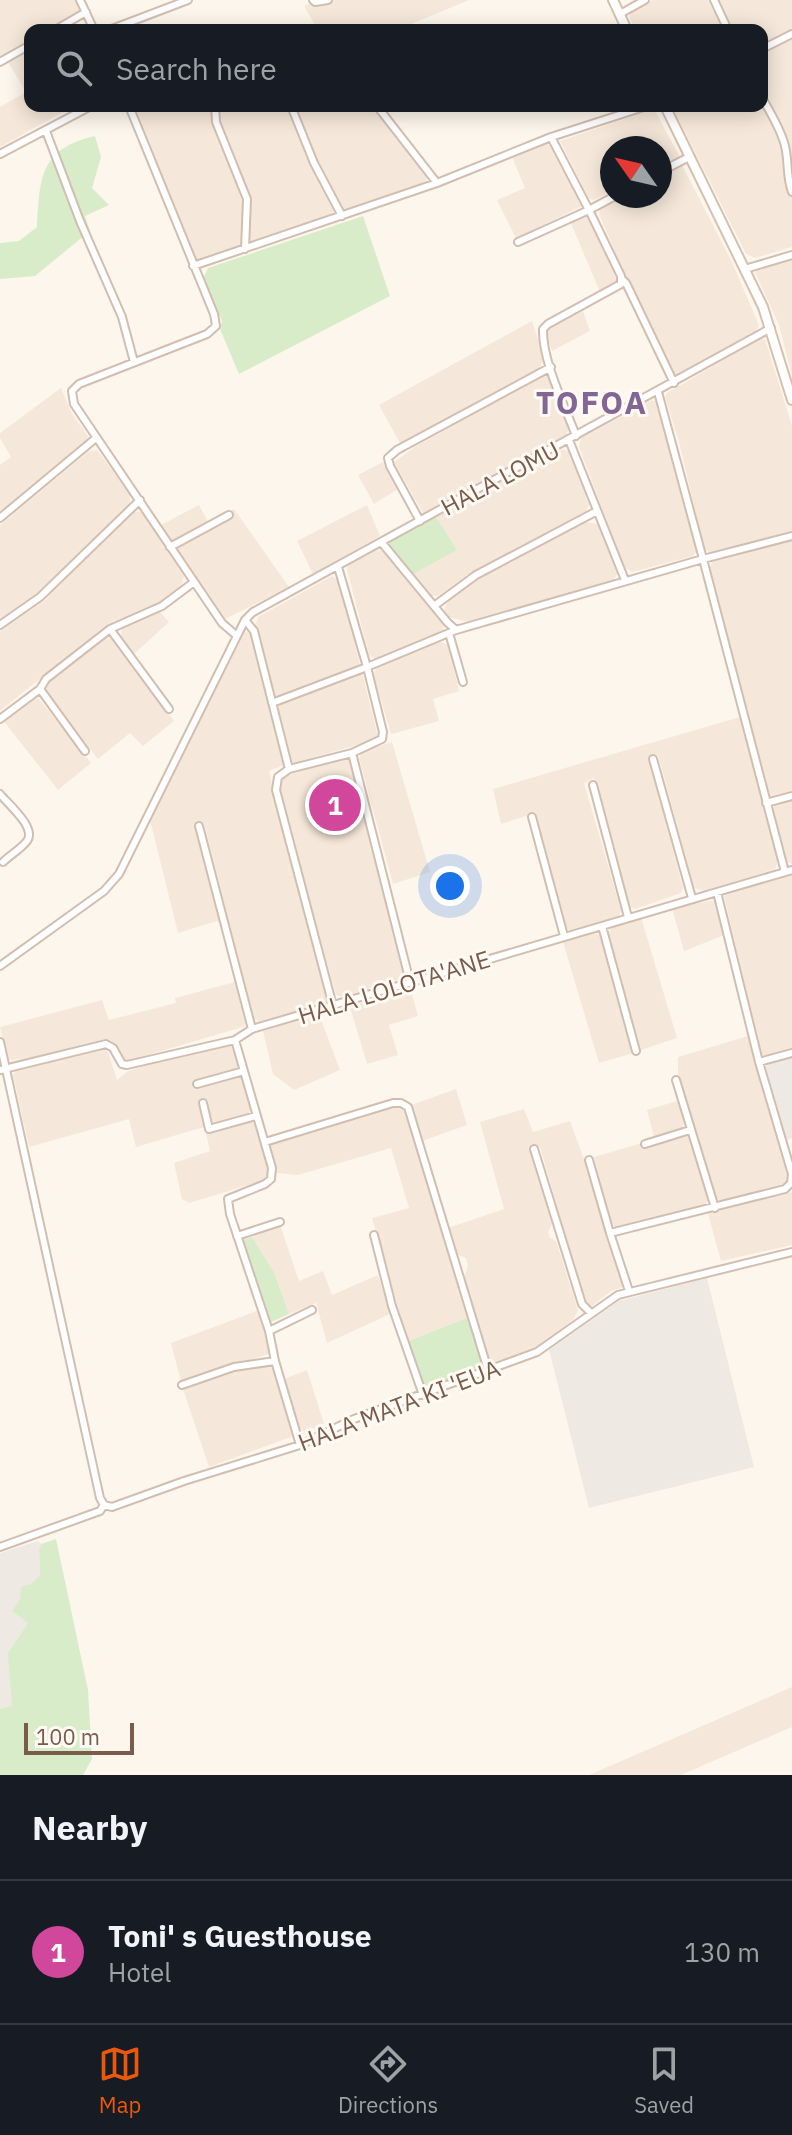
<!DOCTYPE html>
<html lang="en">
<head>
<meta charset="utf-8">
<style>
	:root { --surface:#171b24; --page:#242831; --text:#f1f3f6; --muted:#9ea1a6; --line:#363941; --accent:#ea580c }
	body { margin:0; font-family:"IBM Plex Sans",sans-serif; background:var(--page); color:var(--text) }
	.compass { position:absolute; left:600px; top:136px; width:72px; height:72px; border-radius:50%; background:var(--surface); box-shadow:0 4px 20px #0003; rotate:304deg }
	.scale { position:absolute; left:24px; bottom:20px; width:110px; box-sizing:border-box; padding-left:8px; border:4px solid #7a5c4d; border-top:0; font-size:22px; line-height:28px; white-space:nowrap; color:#7a5c4d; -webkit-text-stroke:6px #fffaf3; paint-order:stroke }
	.you { position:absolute; left:450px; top:886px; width:28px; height:28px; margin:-20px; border:6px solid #fff; border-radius:50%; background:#1a73e8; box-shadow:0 0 0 12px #1a73e833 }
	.badge { display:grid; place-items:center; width:52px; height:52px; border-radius:50%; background:var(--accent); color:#fff; font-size:26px; font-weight:700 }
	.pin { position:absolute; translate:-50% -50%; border:4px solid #fff; box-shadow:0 2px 8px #0006 }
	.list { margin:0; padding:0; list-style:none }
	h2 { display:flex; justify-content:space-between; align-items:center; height:104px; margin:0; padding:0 32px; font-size:34px }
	h2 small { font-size:26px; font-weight:400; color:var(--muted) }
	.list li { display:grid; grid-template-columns:52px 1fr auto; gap:24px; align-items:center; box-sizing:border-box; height:144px; padding:0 32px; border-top:2px solid var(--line) }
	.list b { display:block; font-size:30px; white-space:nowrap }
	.list p { margin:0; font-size:26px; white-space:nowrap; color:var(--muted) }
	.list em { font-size:26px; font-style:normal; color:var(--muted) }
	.icon { flex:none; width:44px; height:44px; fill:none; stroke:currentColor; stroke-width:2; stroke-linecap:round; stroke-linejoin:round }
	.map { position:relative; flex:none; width:792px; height:1775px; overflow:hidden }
	.search { position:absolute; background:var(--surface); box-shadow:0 4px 20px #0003; left:24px; right:24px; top:24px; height:88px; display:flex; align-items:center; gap:20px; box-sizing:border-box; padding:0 28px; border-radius:16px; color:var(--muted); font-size:30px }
	.sheet { height:248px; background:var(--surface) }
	nav { display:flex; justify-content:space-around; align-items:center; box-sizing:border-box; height:112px; border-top:2px solid var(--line); background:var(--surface); font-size:22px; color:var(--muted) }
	nav a { display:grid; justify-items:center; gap:4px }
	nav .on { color:var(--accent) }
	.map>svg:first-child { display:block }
	.residential { fill:#f5e8da }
	.industrial { fill:#efe9e4 }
	.green { fill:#d8ecc9 }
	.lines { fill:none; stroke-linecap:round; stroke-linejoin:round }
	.minor-casing { stroke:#d1beb0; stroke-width:10 }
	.secondary-casing { stroke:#d6c0b0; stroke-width:12 }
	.minor { stroke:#fff; stroke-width:6 }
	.secondary { stroke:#fff; stroke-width:8 }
	.labels { text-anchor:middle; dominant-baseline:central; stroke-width:6; stroke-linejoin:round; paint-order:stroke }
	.street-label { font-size:24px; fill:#7a5c4d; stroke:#fffaf3 }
	.district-label { font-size:32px; font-weight:bold; letter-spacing:2px; fill:#846695; stroke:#fffaf3 }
</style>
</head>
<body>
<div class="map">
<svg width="792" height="1775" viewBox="0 0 792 1775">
	<rect width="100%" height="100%" fill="#fdf6ec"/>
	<path class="residential" d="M0,0H76L81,9L78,14L49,30H30V41L0,57Z
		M319,0H469L397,30H318L304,6Z
		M653,0H708L723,30H636L629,17L632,11Z
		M717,0H792V29L762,44V30H732Z
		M792,39V247L755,258L746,254L673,108L674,106L762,105L784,146L789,141L762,84V55Z
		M30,50V106H74L0,147V107L26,92L8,62Z
		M135,106H211L244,208L242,242L239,247L199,260L194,259Z
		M219,106H287L298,124L308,158L334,209L332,216L248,244L251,201L219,120Z
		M294,106H373L427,177V182L344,212L315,156Z
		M654,109L680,157L660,166V148H612V191L594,200L589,199L560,141Z
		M547,144L552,146L582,203L580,207L516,238L497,200L525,188L512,157Z
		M682,165L731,260L759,325L757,330L676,375L672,374L634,295H628L623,290L628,282L599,214L601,206L622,196H660V177Z
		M588,213L618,283L600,292L570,221Z
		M792,258V376L779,325L755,272L762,266Z
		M583,311L590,331L552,351L546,334L549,329Z
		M532,321L544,358L539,368L400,443L379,405Z
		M761,338L765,339L792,426V532L711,553L704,549L679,442L665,397L667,393Z
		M544,375L551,376L569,429L566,436L423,513L394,462L415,447Z
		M61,388L72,414L88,436L87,442L0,514V465L11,457L0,438V433Z
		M652,400L658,403L698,550L693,556L632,572L624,567L579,447L581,438Z
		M563,449L570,452L589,505L586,511L467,575L438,596H430L410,576L457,550L435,515Z
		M97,450L130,494V505L43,589L0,619V525L89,451Z
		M383,462L398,489L374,504L358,475Z
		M199,505L208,522L234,509L289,587L225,619L161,525Z
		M367,505L380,536L313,574L297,541Z
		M135,512H144L184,576L181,587L156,605L112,622L100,630L0,711V631L45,600L112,531Z
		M584,522L598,524L617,574L614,580L468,622L449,617L444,611L448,599L471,582L512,562Z
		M792,540V793L772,799L768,797L709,568L713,561Z
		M377,550L384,551L444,625L443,632L375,659L369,655L347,570L348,565Z
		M332,576L339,581L378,736L376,740L293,763L256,624L258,617Z
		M160,612L169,622L134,654L121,636L122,628Z
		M245,632L252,633L284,765L269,771L287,851L328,998L325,1004L260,1022L254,1019L204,823L195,826L220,920L178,933L150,820Z
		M104,637L114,639L174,721L143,746L130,733L98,759L46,693L48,682Z
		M439,641L448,645L459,691L433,699L439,721L391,734L373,673L377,668Z
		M29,697L39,699L91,763L58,790L2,719Z
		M740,717L778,860L775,869L705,891L694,888L658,755L649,759L683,888L681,893L635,909L629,907L594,778L584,783L621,910L619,916L570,930L565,927L535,813L501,824L493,789Z
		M392,742L430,872L393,884L359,758L362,752Z
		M345,757L350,761L405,972L402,981L343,997L336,995L279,789L282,777Z
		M792,800V864L786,862L772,810L775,804Z
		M792,874V1055L768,1057L761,1054L724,896Z
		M716,900L724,935L684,951L672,908Z
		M641,917L677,1038L638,1051L609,933L612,926Z
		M592,932L601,936L633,1053L599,1063L563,942Z
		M235,982L246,1026L124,1062L111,1040L31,1058L11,1060L7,1058L0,1027L102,1000L109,1020L176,1003L175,998Z
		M410,987L418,1016L389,1025L398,1055L367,1064L350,1007Z
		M319,1014L340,1070L294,1090L273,1074L263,1031Z
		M748,1036L788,1177L783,1186L724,1203L715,1197L678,1073V1057Z
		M224,1041L231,1046L251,1109L248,1114L136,1147L129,1119L29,1147L13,1075L17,1069L100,1048L108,1052L117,1080L128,1071Z
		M456,1089L467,1125L422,1141L411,1105Z
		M677,1101L685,1122L681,1129L654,1137L647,1110Z
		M399,1105L405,1108L467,1318L408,1341L372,1218L409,1208L391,1148L298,1175L277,1173L269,1149L271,1143Z
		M524,1109L533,1132L570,1121L584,1159L623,1287L611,1291L592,1306L585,1303L540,1147L531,1150L552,1224L548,1232L550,1238L556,1241L578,1310L573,1320L538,1346L494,1362L489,1359L464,1278L468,1266L466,1258L456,1254L448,1228L504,1209L480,1122Z
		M248,1121L254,1123L268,1164L269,1175L265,1180L189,1203L182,1199L174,1163L210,1151L206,1133Z
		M684,1135L690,1137L708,1200L705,1207L618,1228L612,1225L594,1157L642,1143L645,1147Z
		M792,1192V1245L721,1261L708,1214Z
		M280,1225L299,1281L323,1271L332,1295L378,1275L390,1314L327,1343L316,1303L289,1314L274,1272L252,1237Z
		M259,1310L269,1354L181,1382L171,1343Z
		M263,1363L272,1369L293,1433L291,1437L209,1467L183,1389Z
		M307,1370L324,1424L305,1432L299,1427L284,1379Z
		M792,1687V1727L681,1775H589Z"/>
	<path class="industrial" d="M792,1055V1138L787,1140L766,1067L769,1062Z
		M707,1278L754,1467L589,1508L549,1350L619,1301Z
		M38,1541L41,1544L39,1550L40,1575L31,1584L28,1623L9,1653L13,1707L0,1709V1553Z"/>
	<path class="green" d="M95,136L101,157L92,188L109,205L85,216L90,231L35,276L0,279V243L19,241L37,227C40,176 40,149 95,136Z
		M363,216L390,296L239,374L220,329L222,321L203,279L208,268Z
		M435,515L457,550L410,576L385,544Z
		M252,1237L274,1272L289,1314L271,1322L268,1320L243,1240Z
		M467,1318L482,1363L480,1368L427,1389L423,1387L408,1341Z
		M56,1539L88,1690L92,1759L83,1775H0V1709L12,1706L8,1653L28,1623L12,1611L20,1599L21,1587L31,1584L40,1575L39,1550L41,1544Z"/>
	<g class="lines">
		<g class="minor-casing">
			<path id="minor" d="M80,0L94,30
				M313,0L315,2L328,0
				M714,0L728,30
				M620,14L645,0
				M55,30L86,12
				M109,30L188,0
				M762,49L792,34
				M0,62L30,45
				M762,97C770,113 781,129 785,146C789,162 786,176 792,192
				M129,106L214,314L216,326L207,334L79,384L72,391L74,404L222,623L237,636
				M215,106L216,122L247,199L245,249
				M291,106L314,163L342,216
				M377,106L437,183
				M46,131L80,221L122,317L134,362
				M0,154L91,106
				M660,172L689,157
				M518,242L589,210L551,137
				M193,266L437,183L551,137L647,106
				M745,269L792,255
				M622,279L626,283L674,383
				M658,392L703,559L792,536
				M576,436C565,406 542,361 543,329L548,324L621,284V276L589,210L615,196
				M569,440L625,580
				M0,518L96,438
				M420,521L390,466L388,458L397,450L551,367
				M382,543L448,623L456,630
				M170,547L229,515
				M434,606L476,575L597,511
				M245,620L254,631L289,769L278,777L276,790L333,1006
				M0,625L40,597L140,500
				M110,629L169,709
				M449,633L463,682
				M272,703L367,667L338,567
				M0,719L40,689
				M85,751L40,689L46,679L110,629L162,606L194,582
				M352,753L410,982
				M653,759L692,898
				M289,769L352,753L382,739L383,732L367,667L456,630L703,559L785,872
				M593,785L628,917
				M0,794C8,804 37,828 27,841C21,849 10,855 3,862
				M766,803L792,796
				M532,817L564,936
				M199,826L252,1029
				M602,926L636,1051
				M0,966L104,891L119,874L245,620L253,612L771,328
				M235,1040L272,1168L271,1179L265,1184L228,1199L230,1214L269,1331L275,1361L300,1445
				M0,1042L100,1498L104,1505
				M759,1062L792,1053
				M0,1070L106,1044L113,1048L122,1064L127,1065L235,1040L252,1029L792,870
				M676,1080L715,1208
				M197,1084L244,1071
				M203,1103L209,1129L256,1116
				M265,1142L393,1103H401L408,1107L488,1370
				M645,1144L690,1130
				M534,1149L582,1304L591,1313
				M589,1160L610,1233
				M374,1235L392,1306L423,1395
				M237,1236L280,1222
				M629,1291L610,1233L785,1189L791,1183L792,1174L759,1062L717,892
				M269,1331L312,1310
				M182,1385L234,1367L275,1361
				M0,1547L100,1511L104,1505L112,1507L184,1481L300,1445L354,1419L537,1352L618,1295L792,1252"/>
		</g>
		<g class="secondary-casing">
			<path id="secondary" d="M613,0L627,30
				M665,106L763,307L792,400"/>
		</g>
		<use href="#minor" class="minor"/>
		<use href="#secondary" class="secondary"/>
	</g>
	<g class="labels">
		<g class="street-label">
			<text transform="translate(500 478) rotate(-28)">HALA LOMU</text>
			<text transform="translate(394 987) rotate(-17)">HALA LOLOTA'ANE</text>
			<text transform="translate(399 1405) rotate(-21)">HALA MATA KI 'EUA</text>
		</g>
		<g class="district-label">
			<text x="592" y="402">TOFOA</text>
		</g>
	</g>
</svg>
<svg class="compass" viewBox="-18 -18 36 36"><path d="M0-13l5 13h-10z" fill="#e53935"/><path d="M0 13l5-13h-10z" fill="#9ea1a6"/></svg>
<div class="scale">100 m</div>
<div class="you"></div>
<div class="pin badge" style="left:335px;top:805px;background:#d1479c">1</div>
<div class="search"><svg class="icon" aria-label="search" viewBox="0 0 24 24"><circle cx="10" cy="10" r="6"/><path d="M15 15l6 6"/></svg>Search here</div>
</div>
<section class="sheet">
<h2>Nearby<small></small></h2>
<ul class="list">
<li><span class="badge" style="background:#d1479c">1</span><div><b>Toni' s Guesthouse</b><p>Hotel</p></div><em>130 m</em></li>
</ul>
</section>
<nav>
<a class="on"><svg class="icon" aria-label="map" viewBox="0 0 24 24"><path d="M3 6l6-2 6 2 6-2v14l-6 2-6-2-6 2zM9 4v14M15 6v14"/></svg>Map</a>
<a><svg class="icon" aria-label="directions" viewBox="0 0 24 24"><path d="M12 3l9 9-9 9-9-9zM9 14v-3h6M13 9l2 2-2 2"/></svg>Directions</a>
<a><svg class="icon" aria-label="saved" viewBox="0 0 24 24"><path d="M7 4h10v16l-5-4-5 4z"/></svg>Saved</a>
</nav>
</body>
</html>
